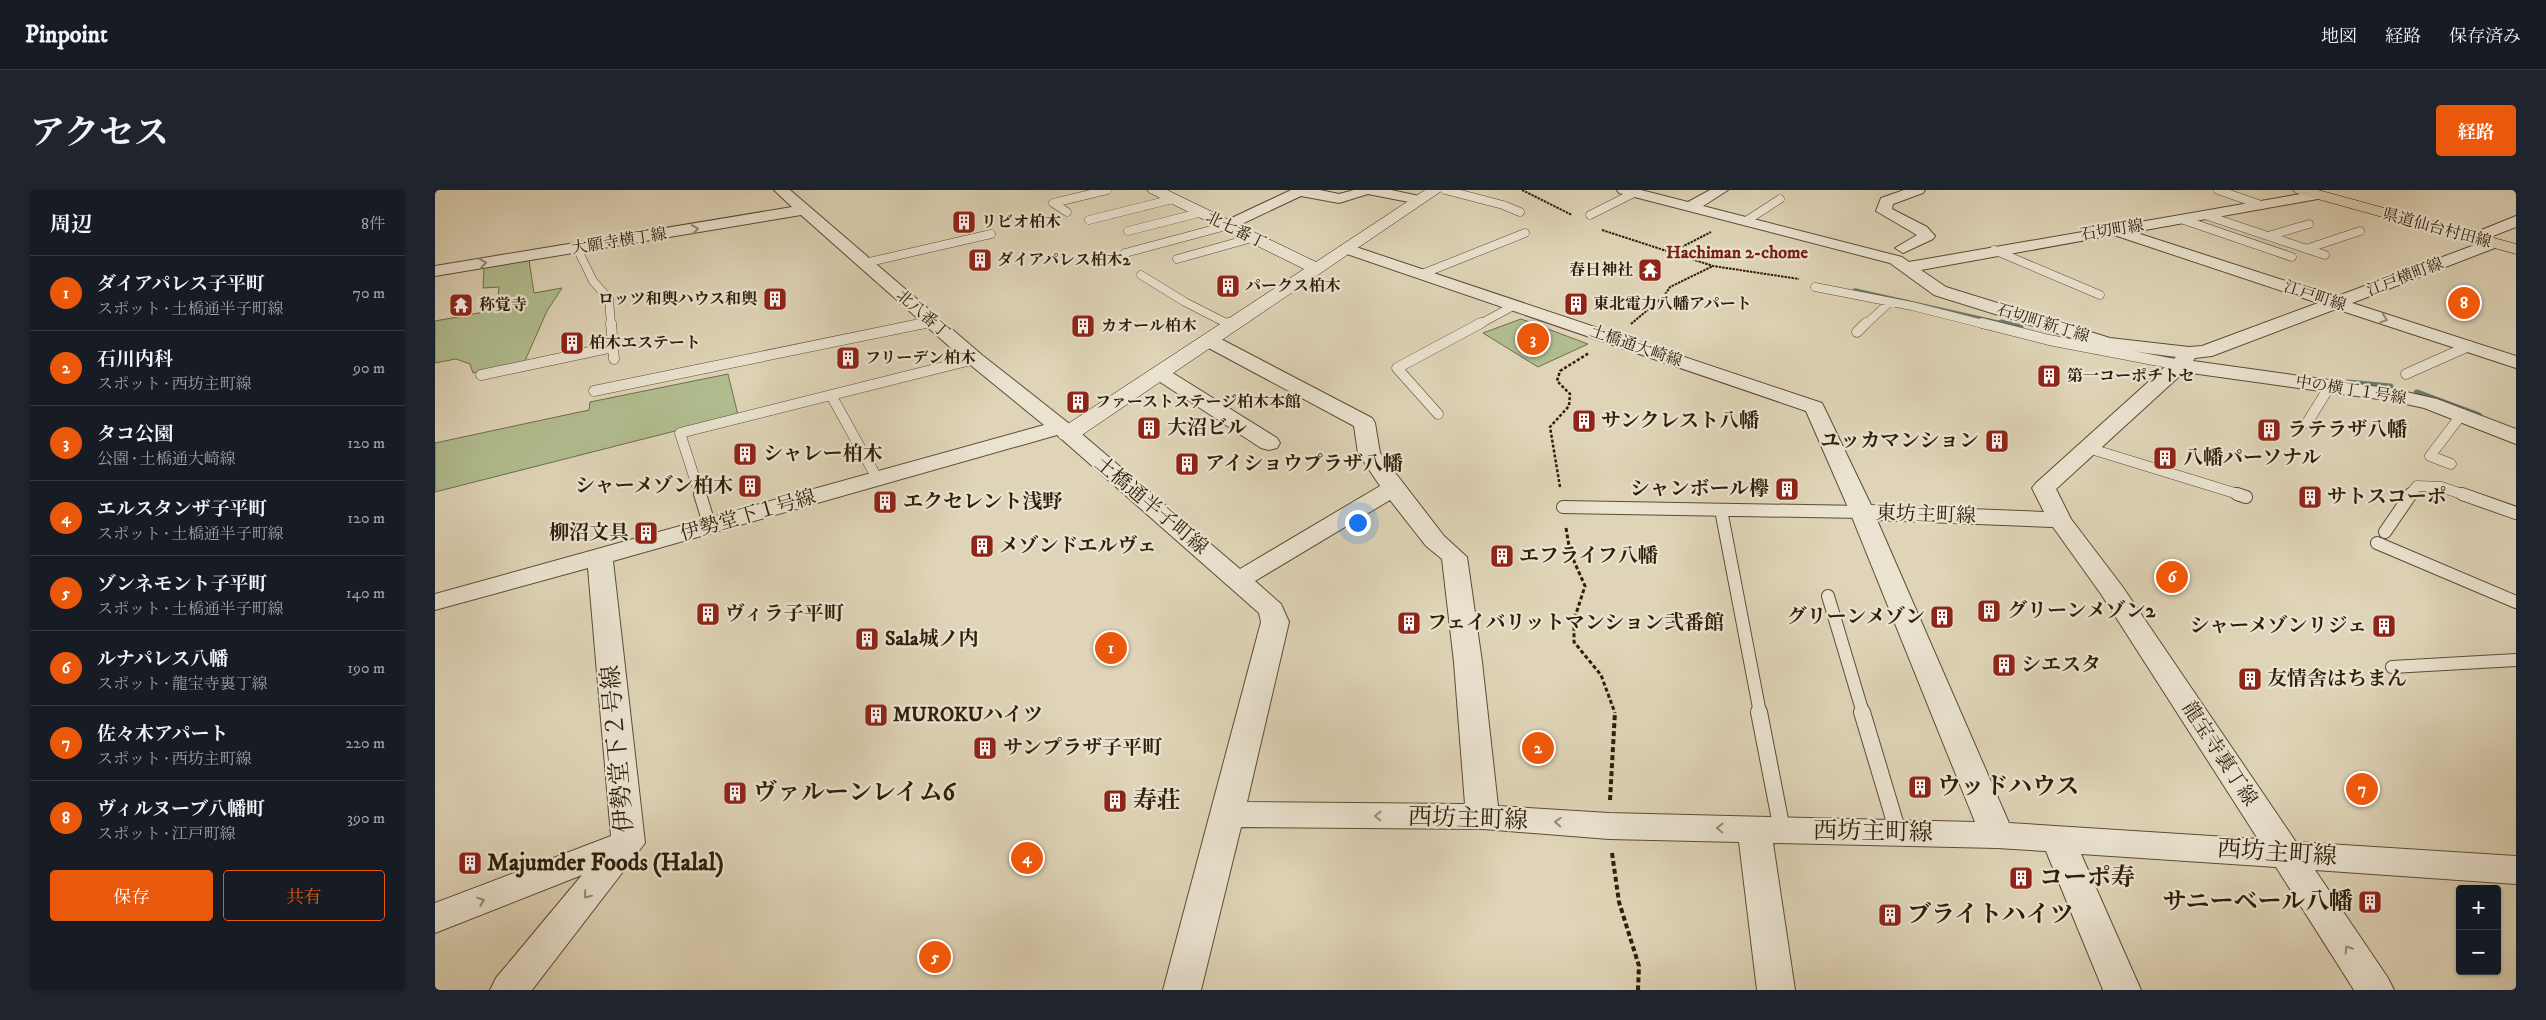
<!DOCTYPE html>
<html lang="ja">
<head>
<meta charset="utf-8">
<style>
	:root { --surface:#171b24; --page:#20242c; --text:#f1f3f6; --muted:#9ea1a6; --line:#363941; --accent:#ea580c }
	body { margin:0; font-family:"IM FELL DW Pica","Noto Serif JP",serif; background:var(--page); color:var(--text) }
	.controls { position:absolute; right:15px; bottom:15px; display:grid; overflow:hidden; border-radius:5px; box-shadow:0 1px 4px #0004 }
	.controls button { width:45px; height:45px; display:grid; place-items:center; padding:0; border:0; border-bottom:1px solid var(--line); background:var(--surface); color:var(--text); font:25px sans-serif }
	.you { position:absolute; left:922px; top:332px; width:18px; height:18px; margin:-12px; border:4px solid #fff; border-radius:50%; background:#1a73e8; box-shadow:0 0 0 8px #1a73e833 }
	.badge { display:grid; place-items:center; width:32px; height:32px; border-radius:50%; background:var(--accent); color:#fff; font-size:16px; font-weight:700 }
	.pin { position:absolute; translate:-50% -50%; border:2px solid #fff; box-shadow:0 1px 5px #0006 }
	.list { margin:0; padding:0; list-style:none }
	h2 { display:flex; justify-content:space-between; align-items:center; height:65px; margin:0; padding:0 20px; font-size:21px }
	h2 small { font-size:16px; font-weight:400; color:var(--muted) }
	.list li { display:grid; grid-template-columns:32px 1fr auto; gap:15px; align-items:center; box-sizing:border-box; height:75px; padding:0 20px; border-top:1px solid var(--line) }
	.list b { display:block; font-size:19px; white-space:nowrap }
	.list p { margin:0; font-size:16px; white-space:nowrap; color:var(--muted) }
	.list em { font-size:16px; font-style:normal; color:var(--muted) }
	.actions { display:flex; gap:10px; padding:15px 20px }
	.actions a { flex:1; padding:11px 0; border:1px solid var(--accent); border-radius:5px; text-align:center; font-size:18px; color:var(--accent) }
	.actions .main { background:var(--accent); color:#fff }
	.map { position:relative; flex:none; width:2081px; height:800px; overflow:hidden; border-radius:5px }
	header { display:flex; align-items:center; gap:30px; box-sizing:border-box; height:70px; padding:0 25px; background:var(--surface); border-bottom:1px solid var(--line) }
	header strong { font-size:24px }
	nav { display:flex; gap:28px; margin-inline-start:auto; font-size:18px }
	.intro { display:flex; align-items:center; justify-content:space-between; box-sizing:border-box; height:120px; padding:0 30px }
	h1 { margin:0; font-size:35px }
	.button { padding:12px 22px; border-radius:5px; background:var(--accent); color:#fff; font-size:18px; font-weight:700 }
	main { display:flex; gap:30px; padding:0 30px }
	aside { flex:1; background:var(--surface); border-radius:5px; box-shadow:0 1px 4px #0004 }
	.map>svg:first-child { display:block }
	.green { fill:#b1bd8f; stroke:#706e4c }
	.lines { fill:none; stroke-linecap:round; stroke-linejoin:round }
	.stream-far1 { stroke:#6b7a6d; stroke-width:5.5 }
	.stream { stroke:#6b7a6d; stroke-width:7 }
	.lane-far3-casing { stroke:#5b4c34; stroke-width:9 }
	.lane-far2-casing { stroke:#5b4c34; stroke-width:11 }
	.lane-far1-casing { stroke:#5b4c34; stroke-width:14 }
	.lane-casing { stroke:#5b4c34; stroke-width:18 }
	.street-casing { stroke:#5b4c34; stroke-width:2 }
	.secondary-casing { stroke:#2f1e09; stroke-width:1 }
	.primary-casing { stroke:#2f1e09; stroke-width:1 }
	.path-far3 { stroke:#2f1e09; stroke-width:2; stroke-dasharray:2.5 1; stroke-linecap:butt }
	.path-far2 { stroke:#2f1e09; stroke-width:2.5; stroke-dasharray:3 2; stroke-linecap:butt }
	.path-far1 { stroke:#2f1e09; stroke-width:3; stroke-dasharray:4 2.5; stroke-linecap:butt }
	.path { stroke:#2f1e09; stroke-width:4; stroke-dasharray:5 3; stroke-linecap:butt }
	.lane-far3 { stroke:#eae3d0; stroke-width:8 }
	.lane-far2 { stroke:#eae3d0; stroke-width:10 }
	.lane-far1 { stroke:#eae3d0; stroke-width:12 }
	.lane { stroke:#eae3d0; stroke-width:16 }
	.street { fill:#eae3d0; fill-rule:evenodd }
	.secondary { fill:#eae3d0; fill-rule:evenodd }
	.primary { fill:#dfd4b7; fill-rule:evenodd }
	.oneway { stroke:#968a76 }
	.labels { text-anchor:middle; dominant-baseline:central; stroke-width:4.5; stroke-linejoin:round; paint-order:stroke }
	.far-poi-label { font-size:16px; font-weight:bold; fill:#2f1e09; stroke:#eae3d0; text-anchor:start }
	.far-street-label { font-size:16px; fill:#2f1e09; stroke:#eae3d0 }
	.far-neighbourhood-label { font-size:18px; font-weight:bold; fill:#7a1f14; stroke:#eae3d0 }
	.poi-label { font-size:20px; font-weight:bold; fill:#2f1e09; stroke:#eae3d0; text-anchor:start }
	.street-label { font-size:20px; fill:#2f1e09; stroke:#eae3d0 }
	.near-street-label { font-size:24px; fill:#2f1e09; stroke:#eae3d0 }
	.near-poi-label { font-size:24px; font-weight:bold; fill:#2f1e09; stroke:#eae3d0; text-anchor:start }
</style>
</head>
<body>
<header>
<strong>Pinpoint</strong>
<nav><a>地図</a><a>経路</a><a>保存済み</a></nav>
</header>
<div class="intro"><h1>アクセス</h1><a class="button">経路</a></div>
<main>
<aside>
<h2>周辺<small>8件</small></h2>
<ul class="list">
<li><span class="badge">1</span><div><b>ダイアパレス子平町</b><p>スポット · 土橋通半子町線</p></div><em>70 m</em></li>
<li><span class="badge">2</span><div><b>石川内科</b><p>スポット · 西坊主町線</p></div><em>90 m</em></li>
<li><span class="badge">3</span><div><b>タコ公園</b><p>公園 · 土橋通大崎線</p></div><em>120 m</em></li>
<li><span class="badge">4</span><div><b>エルスタンザ子平町</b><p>スポット · 土橋通半子町線</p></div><em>120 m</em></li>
<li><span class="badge">5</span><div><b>ゾンネモント子平町</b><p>スポット · 土橋通半子町線</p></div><em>140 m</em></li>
<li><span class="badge">6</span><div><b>ルナパレス八幡</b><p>スポット · 龍宝寺裏丁線</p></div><em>190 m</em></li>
<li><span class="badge">7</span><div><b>佐々木アパート</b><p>スポット · 西坊主町線</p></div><em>220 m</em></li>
<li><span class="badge">8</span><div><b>ヴィルヌーブ八幡町</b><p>スポット · 江戸町線</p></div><em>390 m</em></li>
</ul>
<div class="actions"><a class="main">保存</a><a>共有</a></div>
</aside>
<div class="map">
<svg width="2081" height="800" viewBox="0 0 2081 800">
	<rect width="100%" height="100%" fill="#dfd4b7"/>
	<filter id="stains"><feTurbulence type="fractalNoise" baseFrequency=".004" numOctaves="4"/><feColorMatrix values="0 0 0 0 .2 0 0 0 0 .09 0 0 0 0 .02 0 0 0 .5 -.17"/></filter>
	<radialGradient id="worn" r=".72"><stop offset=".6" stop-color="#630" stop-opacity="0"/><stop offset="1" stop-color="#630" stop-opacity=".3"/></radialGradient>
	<path class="green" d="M94,70L99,103L127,98L112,121L89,173L38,183L35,174L21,169L0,173V131L49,122L50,119L62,117L64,97L48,98L49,77Z
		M1086,129L1153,154L1103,177L1048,143Z
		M293,184L303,225L0,302V253L154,220L155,212Z"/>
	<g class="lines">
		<path class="stream-far1" d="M1420,101L1571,135"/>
		<path class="stream" d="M1566,133L1585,138
			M1696,161L1752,171
			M1913,193L1955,197
			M1982,203L2044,226"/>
		<g class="lane-far3-casing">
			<path id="lane-far3" d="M1010,0L1068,15L1085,22
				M1783,0L1826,15
				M632,22L618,13L672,0
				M1155,25L1199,3
				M1770,25L1890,65
				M1746,29L1857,67
				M654,30L738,9
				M1311,31L1345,9
				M693,41L764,23
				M1833,46L1874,34
				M142,58L158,91L174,109L176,135
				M1871,59L1925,41
				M1559,60L1665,105
				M690,63L791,36
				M742,69L817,48
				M430,73L556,44
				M987,84L1090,43
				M706,85L750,112L795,135
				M1380,97L1477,116L1552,135
				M484,135L497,132
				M1043,135L1080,115
				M1430,135L1455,112"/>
		</g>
		<g class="lane-far2-casing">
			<path id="lane-far2" d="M176,133L179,169
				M793,133L798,136
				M1547,133L1614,150L1745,175
				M1422,142L1431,133
				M1971,184L2034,156
				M46,185L178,157
				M159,201L490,133
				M396,205L443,290
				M1003,224L962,178L1046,133
				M1872,233L1895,196
				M1653,258L1806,305
				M2016,274L1995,266L2027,224
				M265,305L245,243L540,169
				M1975,305L1982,296L2006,297L2030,305"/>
		</g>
		<g class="lane-far1-casing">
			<path id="lane-far1" d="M265,304L275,337
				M1802,304L1811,307
				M2027,304L2081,323
				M1128,317L1427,322
				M1286,320L1325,523
				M1950,342L1976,304
				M1942,353L2081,412
				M1393,406L1428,523
				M1957,477L2081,470"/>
		</g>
		<g class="lane-casing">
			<path id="lane" d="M1324,522L1347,640
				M1427,522L1463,642"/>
		</g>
		<g class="street-casing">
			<path id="street" d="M339,0H355L547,165L641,239L805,379L945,296L923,263L919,236L768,155L766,151L768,147H782L937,228L940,233L945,263L1009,346L1032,367L1047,472L1063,616L1174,623L1540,632L1415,322L1371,221L906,62L904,59L906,56H918L1387,213L1436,315L1609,322L1597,298L1601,293L1741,167L1666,157L1499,105L1455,73L1184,3L1182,0H1206L1253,12L1275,0H1293L1268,16L1467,67L1474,72L1883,1L1888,2L1890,5L1888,8L1699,42L1900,107L2053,50H2065L2067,53L2065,56L1917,113L2081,166V178L1901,119L1777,166L1760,168L1758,171L1958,199L2002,209L2081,239V254L1989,218L1958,211L1749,182L1621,299L1636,329L1687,396L1861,652L2081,666V694L1880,680L1953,788L1959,800H1919L1841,677L1646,664L1706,800H1668L1611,661L1562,658L1338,653L1360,800H1322L1304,652L1174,649L1048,639L806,637L766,800H728L826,432L824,423L622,245L178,371L210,653L97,800H55L61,788L147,685L0,743V713L176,646L153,378L0,420V404L609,235L533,173L366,25L0,86V76L357,17ZM1679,45L1883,113L1767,156L1754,157L1675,148L1511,97L1486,80ZM955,310L991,356L1007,369L1019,472L1030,614L812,612L854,432L846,414L820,391ZM1442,330L1618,337L1666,404L1823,649L1574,633Z
				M856,0H885L904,4L919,0H956L989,7L991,10L984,14L933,4L904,13L866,6L796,39H786L783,36L786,33Z
				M1469,0H1490L1488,3L1458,14L1457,19L1492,37L1500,46L1498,49L1468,63L1460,58L1482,45L1441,21L1446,8Z
				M2081,26V37L2040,53L2032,48L2034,45Z
				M726,178L733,180L842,248L845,253L842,258L834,260L826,258L719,188L716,184L719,180Z"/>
		</g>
		<g class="secondary-casing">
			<path id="secondary" d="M712,0H732L881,72L990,0H1008L641,249L633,251L625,249L622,244L625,239L869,79L715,3Z"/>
		</g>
		<g class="primary-casing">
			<path id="primary" d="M1858,0H1883L2081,54V64L1861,3Z"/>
		</g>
		<path class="path-far3" d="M1087,0L1137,25
			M1167,40L1278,76L1364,89
			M1237,62L1276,42
			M1196,134L1229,106L1235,97L1278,76"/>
		<path class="path-far2" d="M1125,297L1115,237L1134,216L1135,204L1122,191L1125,181L1154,163"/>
		<path class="path-far1" d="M1131,338L1135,362L1150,396L1139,430V452L1166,485L1180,523"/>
		<path class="path" d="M1175,610L1180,522
			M1177,663L1184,712L1204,776L1203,800"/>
		<use href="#lane-far3" class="lane-far3"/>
		<use href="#lane-far2" class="lane-far2"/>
		<use href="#lane-far1" class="lane-far1"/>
		<use href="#lane" class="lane"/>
		<use href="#street" class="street"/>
		<use href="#secondary" class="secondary"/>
		<use href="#primary" class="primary"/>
	</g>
	<defs><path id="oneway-chevron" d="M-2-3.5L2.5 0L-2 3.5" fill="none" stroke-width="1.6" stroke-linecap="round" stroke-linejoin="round" transform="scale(1.25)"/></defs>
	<g class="oneway">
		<use href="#oneway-chevron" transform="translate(260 39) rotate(-9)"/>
		<use href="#oneway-chevron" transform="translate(48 73) rotate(-9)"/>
		<use href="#oneway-chevron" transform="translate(1949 129) rotate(18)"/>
		<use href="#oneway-chevron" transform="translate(943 626) rotate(-179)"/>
		<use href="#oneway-chevron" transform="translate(1123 632) rotate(-176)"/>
		<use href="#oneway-chevron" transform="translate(1285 638) rotate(-179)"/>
		<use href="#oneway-chevron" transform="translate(152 705) rotate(129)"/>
		<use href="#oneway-chevron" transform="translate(46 711) rotate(-21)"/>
		<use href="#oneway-chevron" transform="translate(1913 759) rotate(-123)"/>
	</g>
	<defs>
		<g id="building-square" transform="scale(1.25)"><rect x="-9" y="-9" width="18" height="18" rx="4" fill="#8f2418" stroke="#eae3d0"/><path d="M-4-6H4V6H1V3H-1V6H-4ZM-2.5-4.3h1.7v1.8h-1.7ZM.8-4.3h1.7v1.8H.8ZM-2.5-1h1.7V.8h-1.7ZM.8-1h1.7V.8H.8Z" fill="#fff"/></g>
		<g id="temple-square" transform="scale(1.25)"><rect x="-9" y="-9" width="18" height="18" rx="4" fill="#8f2418" stroke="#eae3d0"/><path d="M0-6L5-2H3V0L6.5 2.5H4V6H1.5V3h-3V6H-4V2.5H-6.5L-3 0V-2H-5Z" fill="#fff"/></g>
	</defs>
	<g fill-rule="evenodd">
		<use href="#building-square" x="529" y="32"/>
		<use href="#building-square" x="545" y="70"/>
		<use href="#temple-square" x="1215" y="80"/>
		<use href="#building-square" x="793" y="96"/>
		<use href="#building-square" x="340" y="109"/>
		<use href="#building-square" x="1141" y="114"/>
		<use href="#temple-square" x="26" y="115"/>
		<use href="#building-square" x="648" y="136"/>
		<use href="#building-square" x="137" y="153"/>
		<use href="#building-square" x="413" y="168"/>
		<use href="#building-square" x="1614" y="186"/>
		<use href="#building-square" x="643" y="212"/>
		<use href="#building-square" x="1149" y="231"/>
		<use href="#building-square" x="714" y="238"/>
		<use href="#building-square" x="1834" y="240"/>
		<use href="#building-square" x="1562" y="251"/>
		<use href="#building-square" x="310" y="264"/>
		<use href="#building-square" x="1730" y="268"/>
		<use href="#building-square" x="752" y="274"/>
		<use href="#building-square" x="315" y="296"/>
		<use href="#building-square" x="1352" y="299"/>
		<use href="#building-square" x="1875" y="307"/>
		<use href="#building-square" x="450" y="312"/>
		<use href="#building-square" x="211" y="343"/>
		<use href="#building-square" x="547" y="356"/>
		<use href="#building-square" x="1067" y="366"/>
		<use href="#building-square" x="1554" y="421"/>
		<use href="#building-square" x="273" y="424"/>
		<use href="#building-square" x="1507" y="427"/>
		<use href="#building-square" x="974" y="433"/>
		<use href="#building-square" x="1949" y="436"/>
		<use href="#building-square" x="432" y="449"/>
		<use href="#building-square" x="1569" y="475"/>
		<use href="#building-square" x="1815" y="489"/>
		<use href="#building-square" x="441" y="525"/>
		<use href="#building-square" x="550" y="558"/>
		<use href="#building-square" x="1485" y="597"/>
		<use href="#building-square" x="300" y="603"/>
		<use href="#building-square" x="680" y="611"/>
		<use href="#building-square" x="35" y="673"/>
		<use href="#building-square" x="1586" y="688"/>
		<use href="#building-square" x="1935" y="712"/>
		<use href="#building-square" x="1455" y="725"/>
	</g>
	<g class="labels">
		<g class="far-poi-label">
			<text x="546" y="32">リビオ柏木</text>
			<text x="562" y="70">ダイアパレス柏木2</text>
			<text x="1198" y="80" text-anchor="end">春日神社</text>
			<text x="810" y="96">パークス柏木</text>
			<text x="322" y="109" text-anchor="end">ロッツ和輿ハウス和輿</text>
			<text x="1158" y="114">東北電力八幡アパート</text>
			<text x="44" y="115">称覚寺</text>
			<text x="666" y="136">カオール柏木</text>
			<text x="154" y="153">柏木エステート</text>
			<text x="430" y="168">フリーデン柏木</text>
			<text x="1632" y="186">第一コーポチトセ</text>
			<text x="660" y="212">ファーストステージ柏木本館</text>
		</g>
		<g class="far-street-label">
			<text transform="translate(2002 38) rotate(15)">県道仙台村田線</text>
			<text transform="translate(801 40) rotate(26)">北七番丁</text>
			<text transform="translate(1677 40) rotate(-9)">石切町線</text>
			<text transform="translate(184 51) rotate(-9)">大願寺横丁線</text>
			<text transform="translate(1970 87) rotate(-21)">江戸横町線</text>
			<text transform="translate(1880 106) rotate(18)">江戸町線</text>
			<text transform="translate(488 124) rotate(41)">北八番丁</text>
			<text transform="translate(1608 133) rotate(17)">石切町新丁線</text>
			<text transform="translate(1201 156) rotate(19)">土橋通大崎線</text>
			<text transform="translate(1916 200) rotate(9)">中の横丁１号線</text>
		</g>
		<g class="far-neighbourhood-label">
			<text x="1302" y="63">Hachiman 2-chome</text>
		</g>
		<g class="poi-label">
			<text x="1166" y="231">サンクレスト八幡</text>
			<text x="732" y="238">大沼ビル</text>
			<text x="1852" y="240">ラテラザ八幡</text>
			<text x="1544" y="251" text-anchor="end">ユッカマンション</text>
			<text x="328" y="264">シャレー柏木</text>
			<text x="1748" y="268">八幡パーソナル</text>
			<text x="770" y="274">アイショウプラザ八幡</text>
			<text x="298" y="296" text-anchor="end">シャーメゾン柏木</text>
			<text x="1334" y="299" text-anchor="end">シャンボール欅</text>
			<text x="1892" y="307">サトスコーポ</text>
			<text x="468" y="312">エクセレント浅野</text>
			<text x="194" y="343" text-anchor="end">柳沼文具</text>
			<text x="564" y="356">メゾンドエルヴェ</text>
			<text x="1084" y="366">エフライフ八幡</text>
			<text x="1572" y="421">グリーンメゾン2</text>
			<text x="290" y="424">ヴィラ子平町</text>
			<text x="1490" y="427" text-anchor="end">グリーンメゾン</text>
			<text x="992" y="433">フェイバリットマンション弐番館</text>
			<text x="1932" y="436" text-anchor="end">シャーメゾンリジェ</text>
			<text x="450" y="449">Sala城ノ内</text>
			<text x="1586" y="475">シエスタ</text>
			<text x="1832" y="489">友情舎はちまん</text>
			<text x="458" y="525">MUROKUハイツ</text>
			<text x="568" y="558">サンプラザ子平町</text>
		</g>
		<g class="street-label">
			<text transform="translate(716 316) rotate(40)">土橋通半子町線</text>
			<text transform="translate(1491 325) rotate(2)">東坊主町線</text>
			<text transform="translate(313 326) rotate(-16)">伊勢堂下１号線</text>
			<text transform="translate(1784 564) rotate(57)">龍宝寺裏丁線</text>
		</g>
		<g class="near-street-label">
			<text transform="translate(183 559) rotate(-95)">伊勢堂下２号線</text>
			<text transform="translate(1033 629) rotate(2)">西坊主町線</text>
			<text transform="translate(1438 642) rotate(1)">西坊主町線</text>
			<text transform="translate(1842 663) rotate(4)">西坊主町線</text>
		</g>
		<g class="near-poi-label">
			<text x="1502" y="597">ウッドハウス</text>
			<text x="318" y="603">ヴァルーンレイム6</text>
			<text x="698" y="611">寿荘</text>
			<text x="52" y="673">Majumder Foods (Halal)</text>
			<text x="1604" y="688">コーポ寿</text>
			<text x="1918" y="712" text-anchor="end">サニーベール八幡</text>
			<text x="1472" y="725">ブライトハイツ</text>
		</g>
	</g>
	<rect width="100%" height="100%" filter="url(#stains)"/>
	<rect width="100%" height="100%" fill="url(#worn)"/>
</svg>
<div class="controls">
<button>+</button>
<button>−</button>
</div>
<div class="you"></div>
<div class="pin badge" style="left:676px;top:458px">1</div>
<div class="pin badge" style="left:1103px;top:558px">2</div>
<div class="pin badge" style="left:1098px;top:149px">3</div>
<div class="pin badge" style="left:592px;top:668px">4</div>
<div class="pin badge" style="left:500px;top:767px">5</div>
<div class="pin badge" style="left:1737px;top:387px">6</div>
<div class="pin badge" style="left:1927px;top:599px">7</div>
<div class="pin badge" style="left:2029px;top:113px">8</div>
</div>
</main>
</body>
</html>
